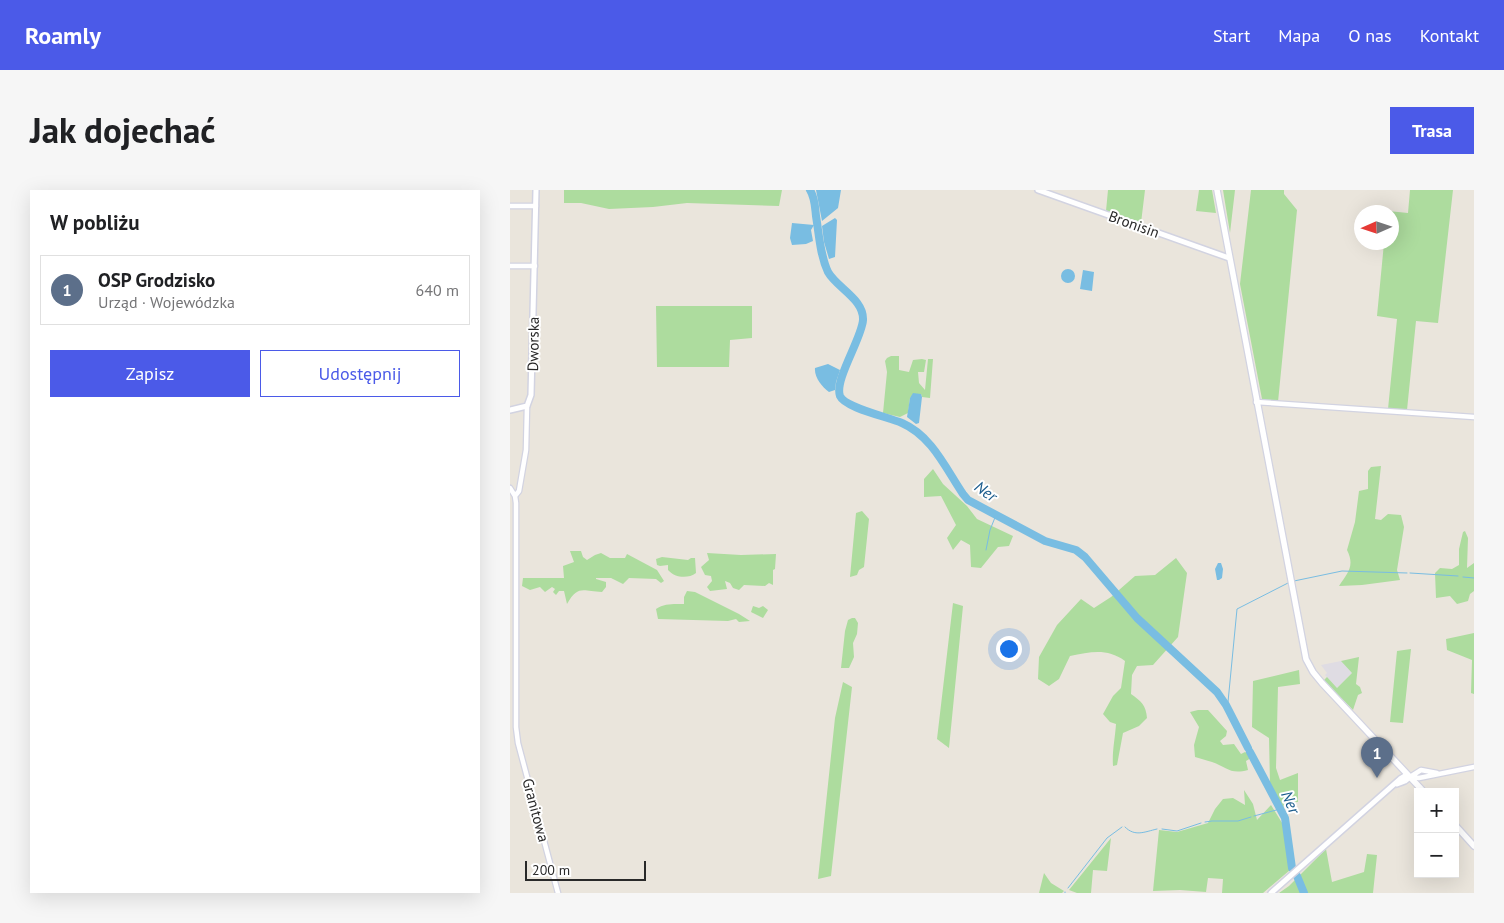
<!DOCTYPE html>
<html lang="pl">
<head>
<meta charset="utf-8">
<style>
	:root { --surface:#fff; --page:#f6f6f6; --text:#202124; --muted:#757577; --line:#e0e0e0; --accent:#4b5ae8 }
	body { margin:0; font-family:"PT Sans",sans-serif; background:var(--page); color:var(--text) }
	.controls { position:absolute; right:15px; bottom:15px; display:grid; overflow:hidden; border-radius:0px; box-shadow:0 5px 20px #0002 }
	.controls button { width:45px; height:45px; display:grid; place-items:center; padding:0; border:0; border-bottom:1px solid var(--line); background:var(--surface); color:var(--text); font:25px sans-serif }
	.compass { position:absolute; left:844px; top:15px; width:45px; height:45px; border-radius:50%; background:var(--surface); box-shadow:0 5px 20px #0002; rotate:267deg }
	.scale { position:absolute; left:15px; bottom:12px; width:121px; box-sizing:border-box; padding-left:5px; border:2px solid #292929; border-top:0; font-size:14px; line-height:18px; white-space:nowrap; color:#292929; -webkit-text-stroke:4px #fff; paint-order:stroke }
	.you { position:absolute; left:498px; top:458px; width:18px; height:18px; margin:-12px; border:4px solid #fff; border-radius:50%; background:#1a73e8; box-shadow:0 0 0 8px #1a73e833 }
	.badge { display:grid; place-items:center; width:32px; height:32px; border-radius:50%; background:var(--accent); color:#fff; font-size:16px; font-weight:700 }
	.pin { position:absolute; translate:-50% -41px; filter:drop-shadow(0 1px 2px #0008) }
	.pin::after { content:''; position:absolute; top:26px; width:18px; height:15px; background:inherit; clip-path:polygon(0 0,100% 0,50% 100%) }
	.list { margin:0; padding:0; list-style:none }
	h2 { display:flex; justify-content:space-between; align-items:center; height:65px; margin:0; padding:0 20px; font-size:21px }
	h2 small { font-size:16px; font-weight:400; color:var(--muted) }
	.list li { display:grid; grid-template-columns:32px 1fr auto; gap:15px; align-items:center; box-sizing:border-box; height:70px; margin:0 10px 10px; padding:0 10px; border:1px solid var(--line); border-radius:0px }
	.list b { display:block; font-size:19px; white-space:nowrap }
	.list p { margin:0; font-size:16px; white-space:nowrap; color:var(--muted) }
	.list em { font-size:16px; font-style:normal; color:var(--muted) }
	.actions { display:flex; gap:10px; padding:15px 20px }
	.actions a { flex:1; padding:11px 0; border:1px solid var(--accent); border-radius:0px; text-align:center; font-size:18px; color:var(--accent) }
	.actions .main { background:var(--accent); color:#fff }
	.map { position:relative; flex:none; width:964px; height:703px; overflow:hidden; border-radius:0px }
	header { display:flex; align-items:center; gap:30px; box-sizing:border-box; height:70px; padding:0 25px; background:var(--accent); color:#fff }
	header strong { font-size:24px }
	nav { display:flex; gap:28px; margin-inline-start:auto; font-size:18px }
	.intro { display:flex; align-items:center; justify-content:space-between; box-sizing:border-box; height:120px; padding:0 30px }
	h1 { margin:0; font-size:35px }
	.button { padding:12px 22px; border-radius:0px; background:var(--accent); color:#fff; font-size:18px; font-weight:700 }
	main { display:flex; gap:30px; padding:0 30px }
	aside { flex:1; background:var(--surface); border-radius:0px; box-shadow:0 5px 20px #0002 }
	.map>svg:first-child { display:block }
	.industrial { fill:#dfdce3 }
	.green { fill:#addc9e }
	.water { fill:#79bde2 }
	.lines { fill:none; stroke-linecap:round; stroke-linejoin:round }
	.stream { stroke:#79bde2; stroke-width:1 }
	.river { stroke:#79bde2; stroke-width:8 }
	.minor-casing { stroke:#d2d3e1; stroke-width:7 }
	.tertiary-casing { stroke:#d2d3e1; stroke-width:8 }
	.secondary-casing { stroke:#d2d3e1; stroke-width:8 }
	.minor { stroke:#fff; stroke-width:4.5 }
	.tertiary { stroke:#fff; stroke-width:5 }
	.secondary { stroke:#fff; stroke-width:5.5 }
	.labels { text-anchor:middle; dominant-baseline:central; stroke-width:4; stroke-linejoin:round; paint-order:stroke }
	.street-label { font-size:15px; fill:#292929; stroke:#fff }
	.water-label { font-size:16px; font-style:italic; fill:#1a5b8c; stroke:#fff }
</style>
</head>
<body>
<header>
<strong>Roamly</strong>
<nav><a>Start</a><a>Mapa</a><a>O nas</a><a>Kontakt</a></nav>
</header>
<div class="intro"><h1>Jak dojechać</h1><a class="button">Trasa</a></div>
<main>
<aside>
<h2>W pobliżu<small></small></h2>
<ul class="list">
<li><span class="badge" style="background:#5c6f8a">1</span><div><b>OSP Grodzisko</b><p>Urząd · Wojewódzka</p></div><em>640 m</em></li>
</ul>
<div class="actions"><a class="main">Zapisz</a><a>Udostępnij</a></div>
</aside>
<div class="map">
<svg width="964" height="703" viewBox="0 0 964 703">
	<rect width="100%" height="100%" fill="#eae5dc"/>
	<path class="industrial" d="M831,471L842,483L827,498L815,485L817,483L811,475Z"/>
	<path class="green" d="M54,0H272L269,16L177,13L143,17L99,19L71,13H54Z
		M598,0H635L631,33L596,21Z
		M689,0H702L706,23L686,21Z
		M713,0H725L720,43Z
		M741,0H774V4L787,20L768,212L752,209L730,94Z
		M900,0H943L928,133L906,131L897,220L878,219L887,129L867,126L874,53L882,52V22H878V21L898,23Z
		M146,116H242V148L220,150L219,177H147Z
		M381,166H389V180L399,182L403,170L412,169L416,170L414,182H408L409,193L415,200L418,169H423L420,208L412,207L411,204L400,208L398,223L390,227L373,223L377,182L375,171L377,168Z
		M871,276L865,329L871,330L878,324L891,325L894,337L887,380L890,390L852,395L829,396C838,382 845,376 837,360L845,332L849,301L858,299V281L861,277Z
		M423,279L433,294L457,316L467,329L503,346L499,356L488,357L471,378L461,377L460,355L451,350L443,360L437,348L446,335L431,306L414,307V289Z
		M352,321L359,329L354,377L349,380L347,385L340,387L346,323Z
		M955,341L958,348L957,378L964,373V401L960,404L958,411L947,414L940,406L926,408L925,383L930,378L942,379L949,375V359L953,342Z
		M60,361H71L73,367L77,370L85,365L91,363L100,368H115L117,364L147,380L154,391L151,393L146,389L119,388L113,394L101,388H86V389L96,392V397L92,402C72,401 68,395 57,414L54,401H49L46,405L43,402L45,399L42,397L35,402L30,397L20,400L12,396L13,388H54L53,376L64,372Z
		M197,363L231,365L266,364L265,379L263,380V395L259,393L255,396L234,395L229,400L223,398L220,393L215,391L217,399L200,401L197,397L202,391L201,386L195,385L191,377L199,370Z
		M152,367L178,370L181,368H185L186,383C178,389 165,388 158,380V375L150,376L147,375L146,369Z
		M666,368L677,383L668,447L643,475L627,476L622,485L621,504C631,511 636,515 637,528L629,536L613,543L607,575L603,576C602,561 605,549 606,534L600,532L593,524L603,506L611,498L615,471C597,458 581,462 560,466L549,489L539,496L528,489L529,467L547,435L571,409L584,418L601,407L625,386L645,385Z
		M177,401L185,402L229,424L240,431L229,432L226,429L218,431L148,429L146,419C155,413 164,414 174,414V407Z
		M443,413L453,416L439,558L427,549Z
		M243,416L249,418L253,416L258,420L253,428L241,422Z
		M342,428H345L348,433L347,444L343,453L344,467L339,478H331L335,441L338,430Z
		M964,443V504L961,503L962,470L937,460L936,449Z
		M901,459L893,533L880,532L887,461Z
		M849,467L846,494L850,497L852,503L848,505L843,520L814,490L817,487L827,498L842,483L831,471Z
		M789,480L790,494L768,497L766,578L770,590L788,583V612H774L773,622L760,594L759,548L742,537L743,491Z
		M333,492L342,497L321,686L308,689L325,528Z
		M688,520H698L717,541L716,546L710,551L713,555L724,554L731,564L735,562L740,565L741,568L736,571L738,580C720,585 717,577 702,572C696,570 691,569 685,567L684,555L689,537L680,522Z
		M734,600L743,614L747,630L761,615L774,636L780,680L753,703H712L713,689L698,688L696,702L670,700L643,701L649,640L667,642L698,633L705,619L713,609L723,608L735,615Z
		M601,648L597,681L583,680L581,703H567L559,700Z
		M816,659L822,692L854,682L857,664L867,665L863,703H769L779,696Z
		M534,683L541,693L554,701L552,703H529Z"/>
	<path class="water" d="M306,0H331L328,18L312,31Z
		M325,28L327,30L325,67L319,69L314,52L312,36Z
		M282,33L304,35L301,40L303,51L296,54L282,55L280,48Z
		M551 86a7 7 0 1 1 14 0a7 7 0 1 1-14 0Z
		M573,80L584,82L582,101L570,99Z
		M318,174L330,180L326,192L325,200L319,202C312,197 304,187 305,178Z
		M403,203L411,204L412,207L409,233L406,234L397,227L400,208Z
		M708,373H711L713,379L712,388L709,390H707L705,379Z"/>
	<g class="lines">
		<path class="stream" d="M476,360L480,340L486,325
			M900,383L948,386
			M953,387L964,388
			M784,391L832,381L897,383
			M716,515L718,512L727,419L778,393
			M744,626L770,619
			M695,632L702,631H728L741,627
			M615,637C625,647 634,642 647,639
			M652,639L667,641L691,633
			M558,698L597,648L612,637
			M555,703V702"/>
		<path class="river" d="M300,0C305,8 305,17 306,26C309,44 310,65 318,82C327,98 354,109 353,130C352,148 324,190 330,206C335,218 379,227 392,233C422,246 436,279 453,304L458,310L535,351L566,360L575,367L627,428L707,502L716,515L738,558
			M740,562L775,628L782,678
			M787,686L794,703"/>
		<g class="minor-casing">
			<path id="minor" d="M0,16H26
				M0,76H25
				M746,212L964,227
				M0,298L5,306L6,313V537L8,553L48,703
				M5,306L9,301L16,260L17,216
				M900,587L909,588L964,577
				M900,587L911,580L927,583"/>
		</g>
		<g class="tertiary-casing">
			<path id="tertiary" d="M528,0L719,68
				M0,220L17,216L21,205L26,0
				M887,594L895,591L900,587
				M761,703L890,589L895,586L900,587"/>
		</g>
		<g class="secondary-casing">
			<path id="secondary" d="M707,0L796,469L803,482L812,493L914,602
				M945,635L964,656"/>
		</g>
		<use href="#minor" class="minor"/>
		<use href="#tertiary" class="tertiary"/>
		<use href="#secondary" class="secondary"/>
	</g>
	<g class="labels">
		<g class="street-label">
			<text transform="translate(624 34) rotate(20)">Bronisin</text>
			<text transform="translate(23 154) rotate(-89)">Dworska</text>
			<text transform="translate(26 620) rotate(75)">Granitowa</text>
		</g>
		<g class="water-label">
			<text transform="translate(476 301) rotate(35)">Ner</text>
			<text transform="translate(781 612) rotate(66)">Ner</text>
		</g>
	</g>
</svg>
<div class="controls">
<button>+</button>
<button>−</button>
</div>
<svg class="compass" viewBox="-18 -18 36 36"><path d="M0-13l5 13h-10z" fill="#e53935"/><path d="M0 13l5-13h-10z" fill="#757577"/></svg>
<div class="scale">200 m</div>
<div class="you"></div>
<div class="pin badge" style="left:867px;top:588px;background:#5c6f8a">1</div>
</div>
</main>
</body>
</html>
